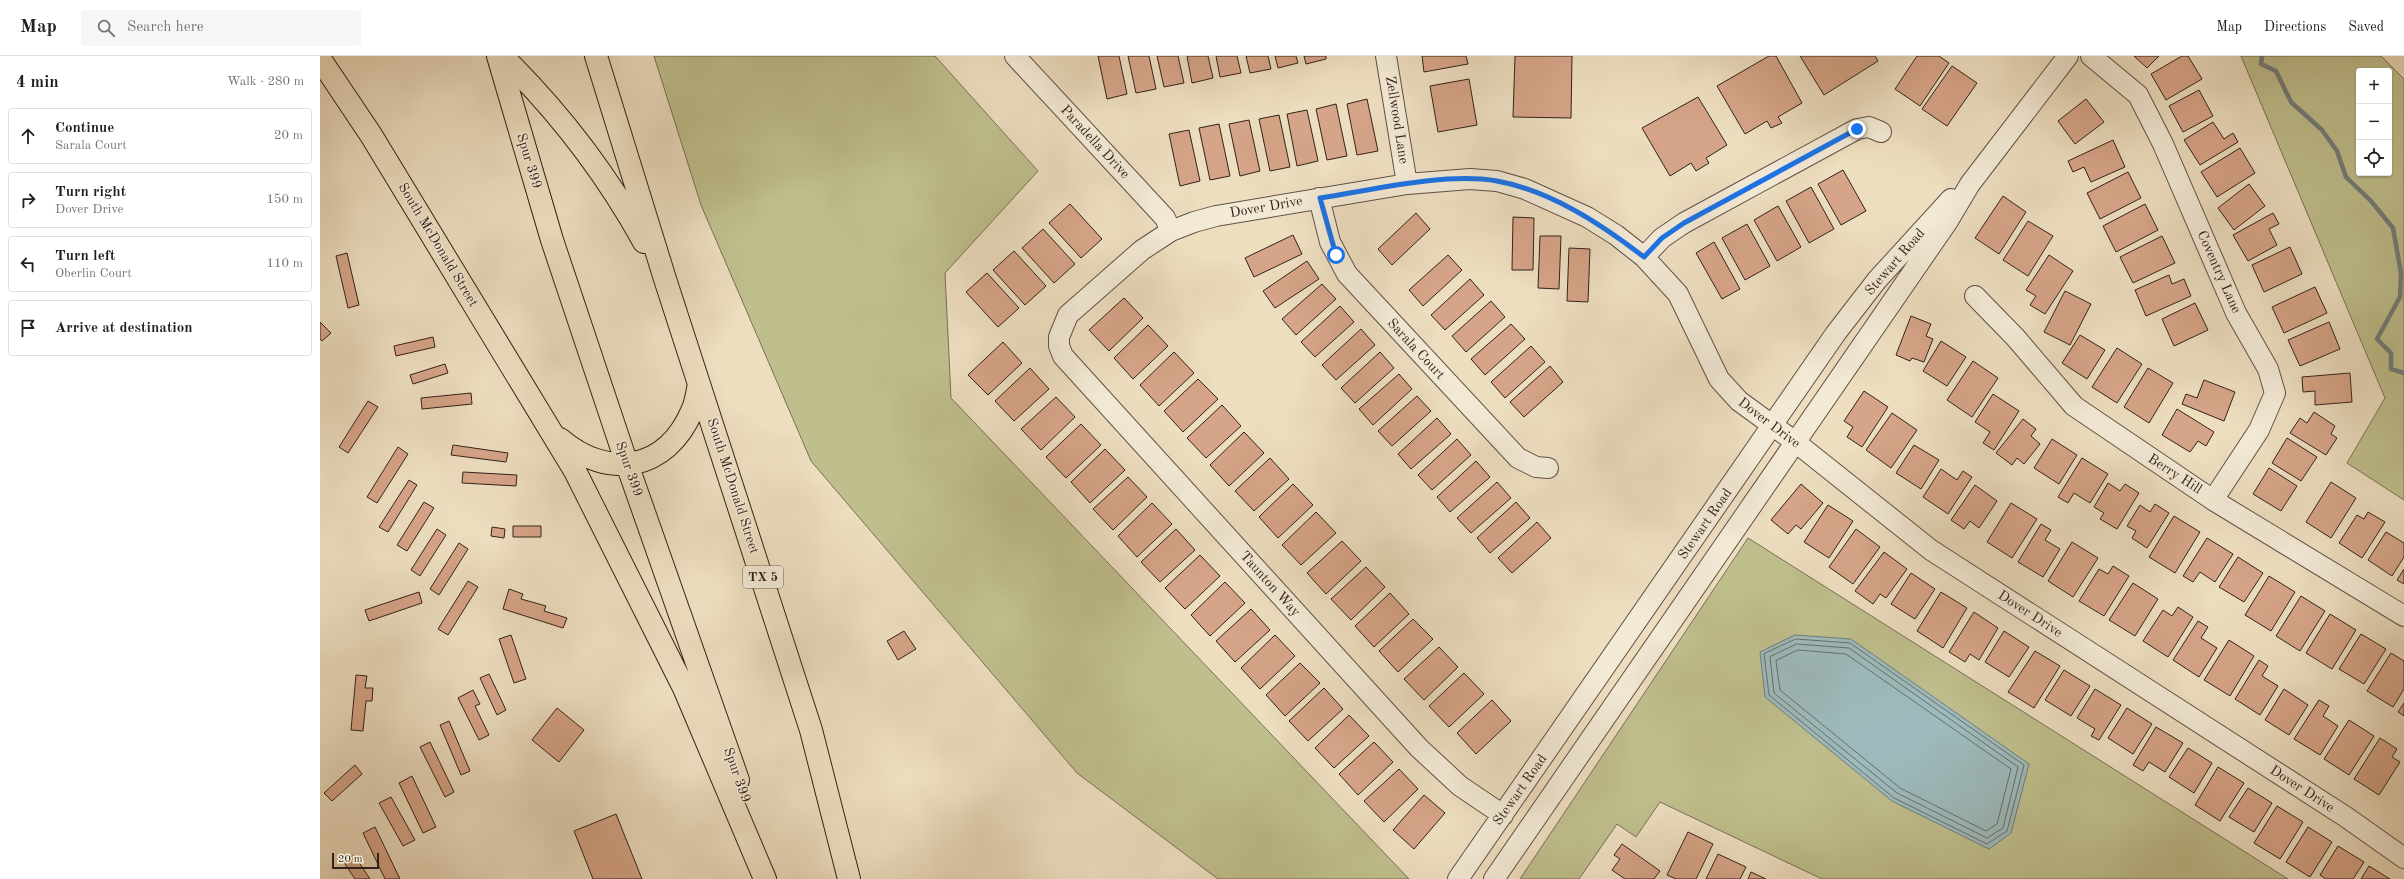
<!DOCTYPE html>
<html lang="en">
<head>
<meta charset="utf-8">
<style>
	:root { --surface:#fff; --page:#f6f6f6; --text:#202124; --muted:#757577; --line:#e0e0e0 }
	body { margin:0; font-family:"Old Standard TT",serif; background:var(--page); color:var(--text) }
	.controls { position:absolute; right:12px; top:12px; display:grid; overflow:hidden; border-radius:4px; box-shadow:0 1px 3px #0004 }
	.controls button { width:36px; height:36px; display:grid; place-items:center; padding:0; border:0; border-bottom:1px solid var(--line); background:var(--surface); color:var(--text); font:20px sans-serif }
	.scale { position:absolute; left:12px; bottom:10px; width:47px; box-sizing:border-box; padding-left:4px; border:2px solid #32221a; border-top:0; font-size:11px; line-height:14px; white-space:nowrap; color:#32221a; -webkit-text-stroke:3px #f3ead6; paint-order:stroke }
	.stop { position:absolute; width:12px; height:12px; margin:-9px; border:3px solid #1a73e8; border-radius:50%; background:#fff }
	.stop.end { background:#1a73e8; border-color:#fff; box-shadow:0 1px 4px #0008 }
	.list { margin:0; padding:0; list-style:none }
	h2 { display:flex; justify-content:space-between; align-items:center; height:52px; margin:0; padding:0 16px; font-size:17px }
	h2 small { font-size:13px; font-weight:400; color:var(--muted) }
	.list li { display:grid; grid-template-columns:26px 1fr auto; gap:12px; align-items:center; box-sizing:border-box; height:56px; margin:0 8px 8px; padding:0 8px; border:1px solid var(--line); border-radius:4px }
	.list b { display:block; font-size:15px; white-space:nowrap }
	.list p { margin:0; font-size:13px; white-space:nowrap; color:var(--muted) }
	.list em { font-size:13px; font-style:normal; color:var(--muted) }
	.icon { flex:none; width:22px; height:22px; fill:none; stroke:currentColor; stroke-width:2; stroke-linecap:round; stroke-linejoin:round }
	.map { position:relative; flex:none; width:2084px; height:823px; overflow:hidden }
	header { display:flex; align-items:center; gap:24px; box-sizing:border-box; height:56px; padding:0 20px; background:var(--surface); border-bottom:1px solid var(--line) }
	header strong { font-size:19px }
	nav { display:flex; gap:22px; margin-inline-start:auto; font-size:14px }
	.search { width:280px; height:36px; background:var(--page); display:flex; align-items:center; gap:10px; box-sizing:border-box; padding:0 14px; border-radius:4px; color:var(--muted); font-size:15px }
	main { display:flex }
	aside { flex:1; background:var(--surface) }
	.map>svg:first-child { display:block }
	.green { fill:#bfbf8d; stroke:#787054; fill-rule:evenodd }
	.water { fill:#9dbabc; stroke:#727d7b }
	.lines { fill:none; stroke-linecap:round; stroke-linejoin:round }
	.shore { stroke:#686e6b; stroke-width:1 }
	.stream { stroke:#727d7b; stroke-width:4.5 }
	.building { fill:#d6a488; stroke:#32221a }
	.minor-casing { stroke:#615144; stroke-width:22 }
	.major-casing { stroke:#32221a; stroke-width:24 }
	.minor { stroke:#f3ead6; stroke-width:20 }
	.major { stroke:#eddec0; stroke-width:22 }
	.route { stroke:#1a73e8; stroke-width:5 }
	.labels { text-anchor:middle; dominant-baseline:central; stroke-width:3; stroke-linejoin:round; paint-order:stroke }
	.shield { fill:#f3ead6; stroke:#6c5e52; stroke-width:1 }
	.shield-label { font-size:13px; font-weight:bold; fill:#32221a }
	.street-label { font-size:14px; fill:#32221a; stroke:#f3ead6 }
</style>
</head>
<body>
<header>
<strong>Map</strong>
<div class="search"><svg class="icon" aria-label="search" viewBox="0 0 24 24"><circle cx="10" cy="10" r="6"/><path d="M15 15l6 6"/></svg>Search here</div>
<nav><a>Map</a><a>Directions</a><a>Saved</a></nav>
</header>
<main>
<aside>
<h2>4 min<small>Walk · 280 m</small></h2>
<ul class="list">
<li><svg class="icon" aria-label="ahead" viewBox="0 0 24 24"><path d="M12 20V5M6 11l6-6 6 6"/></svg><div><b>Continue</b><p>Sarala Court</p></div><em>20 m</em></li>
<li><svg class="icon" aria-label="right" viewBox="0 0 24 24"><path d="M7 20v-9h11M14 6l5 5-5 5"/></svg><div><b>Turn right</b><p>Dover Drive</p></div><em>150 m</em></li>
<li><svg class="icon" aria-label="left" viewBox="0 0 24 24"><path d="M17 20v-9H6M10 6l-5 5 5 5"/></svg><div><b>Turn left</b><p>Oberlin Court</p></div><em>110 m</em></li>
<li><svg class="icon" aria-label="arrive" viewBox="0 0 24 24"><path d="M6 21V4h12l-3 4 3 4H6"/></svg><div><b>Arrive at destination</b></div></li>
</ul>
</aside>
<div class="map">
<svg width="2084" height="823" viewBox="0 0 2084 823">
	<rect width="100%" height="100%" fill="#eddec0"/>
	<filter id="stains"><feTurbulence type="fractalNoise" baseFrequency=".005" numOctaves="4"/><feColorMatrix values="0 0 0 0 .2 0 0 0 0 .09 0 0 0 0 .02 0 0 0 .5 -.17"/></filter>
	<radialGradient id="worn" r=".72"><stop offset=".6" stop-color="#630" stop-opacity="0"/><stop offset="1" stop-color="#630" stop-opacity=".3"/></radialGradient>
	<path class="green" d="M334,0H615L718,115L625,217L631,342L1089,823H898L757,717L491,405L381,149Z
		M1921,0H2061L2084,23V444L2027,407L2065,342ZM2039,15H2069V117H2039Z
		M1428,482L1968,823H1502L1340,746L1316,781L1297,768L1259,823H1200Z"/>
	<path class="water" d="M1475,579L1531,583L1709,708L1691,777L1669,793L1572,745L1445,641L1440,596Z"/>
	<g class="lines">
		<path class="shore" d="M1476,583L1530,587L1704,709L1687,775L1667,788L1574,742L1449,639L1444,598Z
			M1477,588L1529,592L1698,711L1683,772L1667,782L1577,737L1454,637L1450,601Z
			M1478,594L1526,598L1691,713L1677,768L1666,775L1580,732L1460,634L1456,605Z"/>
		<path class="stream" d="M1942,0L1941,8L1956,15L1971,46L2002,74L2017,95L2026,121L2051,145L2073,172L2081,217L2080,241L2057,283L2071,297V313L2084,317"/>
	</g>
	<path class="building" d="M778,0H799L807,38L787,43Z
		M808,0H829L836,33L816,37Z
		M837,0H858L864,27L844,31Z
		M867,0H888L893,22L872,27Z
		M896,0H917L921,17L900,21Z
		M926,0H948L951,13L930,17Z
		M955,0H976L978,7L958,12Z
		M984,0H1006V3L986,8Z
		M1102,0H1146L1148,8L1104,16Z
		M1195,0H1252L1251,62L1193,61Z
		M1449,0H1456L1482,47L1458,61L1462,67L1451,72L1447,65L1425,78L1397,30Z
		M1480,0H1555L1558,5L1504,39Z
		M1597,0H1619L1629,7L1600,50L1575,33Z
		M1814,0H1839L1827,12Z
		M1862,0H1868L1882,23L1846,44L1831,18Z
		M1632,10L1657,27L1627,70L1602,53Z
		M1149,23L1157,69L1118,76L1110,30Z
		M1879,34L1893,60L1863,76L1849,50Z
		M1378,41L1407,89L1386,102L1389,107L1376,115L1371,107L1350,120L1322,72Z
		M1047,43L1058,95L1037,99L1027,48Z
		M1766,43L1784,66L1755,88L1738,65Z
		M1016,48L1027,100L1007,104L996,53Z
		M987,54L998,105L977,110L967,58Z
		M959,59L970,111L950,115L939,63Z
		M929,64L940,115L920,120L909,68Z
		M1893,66L1904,83L1913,77L1918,86L1880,109L1864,84Z
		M899,68L910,120L890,124L879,72Z
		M869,74L880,125L860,130L849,78Z
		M1793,84L1805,111L1771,126L1764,111L1753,116L1748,105Z
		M1920,92L1935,117L1897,141L1881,116Z
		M1523,114L1546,155L1521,169L1498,128Z
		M1808,116L1821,142L1780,163L1767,137Z
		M1929,128L1945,150L1914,174L1898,152Z
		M1491,131L1514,173L1489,187L1466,145Z
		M1683,140L1706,156L1679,198L1655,182Z
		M750,148L782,183L761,202L729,167Z
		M1825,148L1838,174L1796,196L1783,170Z
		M1458,150L1481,191L1457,205L1434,164Z
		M1096,157L1110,173L1072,209L1058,193Z
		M1953,157L1959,168L1949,173L1957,189L1928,205L1913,179Z
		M1193,161L1214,162L1213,214H1192Z
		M1708,165L1733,180L1708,220L1683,204Z
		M1427,168L1450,210L1425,224L1402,182Z
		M723,173L755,208L734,227L702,192Z
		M973,179L982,198L934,221L925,202Z
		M1220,180H1241L1239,233L1218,232Z
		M1842,180L1855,207L1813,227L1800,201Z
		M1394,186L1420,233L1402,243L1376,197Z
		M1970,191L1982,218L1944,236L1932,209Z
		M1249,192L1270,193L1268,246L1247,245Z
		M694,195L726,230L705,249L673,214Z
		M27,197L39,249L28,252L16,200Z
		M1128,199L1142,214L1103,250L1089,234Z
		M1729,199L1753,215L1725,258L1710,249L1716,240L1706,234Z
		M987,205L999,223L955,252L943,235Z
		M667,217L699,252L678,271L646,236Z
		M1849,219L1852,228L1864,223L1871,240L1826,260L1815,234Z
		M1150,223L1164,239L1125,274L1111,259Z
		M1002,228L1016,243L976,279L962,263Z
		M1995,231L2007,257L1964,277L1952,251Z
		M1745,235L1771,248L1750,289L1724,276Z
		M804,242L823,262L789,295L769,274Z
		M1171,245L1185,261L1146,296L1132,280Z
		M1875,247L1888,274L1854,290L1842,263Z
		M1020,250L1034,266L995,301L981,286Z
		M1591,260L1611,268L1606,280L1613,283L1604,306L1592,302L1590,305L1576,299Z
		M0,266L11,277L2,285L0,283Z
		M2009,266L2020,293L1980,310L1968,284Z
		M1191,268L1205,283L1165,319L1151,303Z
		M828,269L848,290L813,323L794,302Z
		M1041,273L1055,289L1016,324L1002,309Z
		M1760,279L1785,294L1767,323L1742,307Z
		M113,281L115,291L76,300L74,290Z
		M1621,285L1646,301L1627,330L1603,315Z
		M683,286L702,307L668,339L648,319Z
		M1211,290L1225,306L1185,342L1171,326Z
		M1797,292L1822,308L1797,347L1772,331Z
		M854,296L874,317L839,350L820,329Z
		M1060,296L1074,312L1035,347L1021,332Z
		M1653,305L1678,322L1652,361L1627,344Z
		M125,308L128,317L93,328L90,319Z
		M1230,310L1243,326L1204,361L1190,346Z
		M710,312L729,333L694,365L675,345Z
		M1828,312L1853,327L1829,367L1804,351Z
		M2030,317L2032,346L1995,349V335L1983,336L1982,321Z
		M1079,318L1092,333L1053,369L1039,353Z
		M878,323L898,343L863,376L844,355Z
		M1884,324L1915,336L1904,365L1862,348L1866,338L1877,342Z
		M1544,335L1568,351L1542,391L1527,381L1533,371L1524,365Z
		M151,337L152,348L102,353L101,342Z
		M1673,338L1699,355L1674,394L1663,387L1670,376L1655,366Z
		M1097,340L1111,355L1072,390L1058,375Z
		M736,341L755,361L721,394L701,373Z
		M48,345L58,351L28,397L19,391Z
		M902,349L921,370L886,402L867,382Z
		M1857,353L1894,376L1886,390L1878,385L1870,396L1842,379Z
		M1994,356L2015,370L2011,378L2017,382L2006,399L1970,377L1980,362L1987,367Z
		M1572,357L1597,374L1571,412L1546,394Z
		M1117,362L1131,378L1091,413L1078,398Z
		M1703,363L1716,373L1711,380L1720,388L1704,408L1697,402L1692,409L1676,397Z
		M761,368L781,389L746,422L726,401Z
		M924,376L944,397L909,430L890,409Z
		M1967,382L1997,401L1981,425L1952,407Z
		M1137,383L1151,399L1112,434L1098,419Z
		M1732,383L1757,399L1739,428L1714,412Z
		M133,389L188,397L186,406L131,399Z
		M1594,389L1619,404L1601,433L1576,417Z
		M78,391L88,398L57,447L47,441Z
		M785,393L805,414L770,447L751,426Z
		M950,402L969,423L934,455L915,435Z
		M1762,402L1788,418L1770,447L1754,437L1748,447L1738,441Z
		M1156,405L1170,421L1130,456L1117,441Z
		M1949,412L1977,430L1961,455L1933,438Z
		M1621,413L1637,424L1643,415L1652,421L1628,458L1603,441Z
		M143,416L197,419L196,430L142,427Z
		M808,421L827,441L793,474L773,453Z
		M89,424L97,429L68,476L59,471Z
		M1177,426L1191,442L1151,477L1137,462Z
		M2011,426L2036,442L2011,482L1986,466Z
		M1788,427L1800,435L1805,428L1819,437L1797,473L1780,463L1784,457L1774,451Z
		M973,428L993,449L958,482L939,461Z
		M1481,428L1503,447L1481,473L1476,469L1468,478L1451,464Z
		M1655,429L1677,445L1659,472L1650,465L1644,473L1631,464Z
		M104,446L114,452L87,495L77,489Z
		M1196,446L1210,462L1170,497L1157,482Z
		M832,447L852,468L817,501L798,480Z
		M1691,447L1717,463L1692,502L1667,486Z
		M1835,448L1849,457L1827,492L1812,482L1816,475L1807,470L1820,449L1830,456Z
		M1508,449L1533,465L1509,502L1484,486Z
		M996,456L1016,477L981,509L962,489Z
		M2048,456L2065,466L2042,502L2019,487L2037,459L2044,463Z
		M1854,460L1880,476L1855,517L1829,501Z
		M1217,466L1231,482L1192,517L1178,502Z
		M1721,468L1731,474L1725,484L1740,493L1723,521L1698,506Z
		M193,470H221V481H193Z
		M172,471L185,473L184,482L171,480Z
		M117,473L126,479L100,520L91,514Z
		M856,473L875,494L840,526L821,506Z
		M1536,473L1560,491L1533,528L1509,511Z
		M2066,476L2084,487V501L2072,520L2048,504Z
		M1887,482L1913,498L1895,526L1880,516L1873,526L1863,520Z
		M1022,485L1041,505L1006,538L987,517Z
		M1752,486L1778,502L1753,541L1728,525Z
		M139,487L148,493L119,539L110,533Z
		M1564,496L1587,513L1566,542L1560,538L1553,548L1535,535Z
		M880,499L900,520L865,553L845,532Z
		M1918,501L1943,517L1924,546L1899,531Z
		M1793,510L1809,520L1784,560L1759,545L1779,513L1788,518Z
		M1046,511L1065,531L1031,564L1011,543Z
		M2084,513V528L2077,524Z
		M1591,517L1615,533L1595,563L1571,548Z
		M1949,520L1975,536L1951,575L1925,559Z
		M148,525L158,531L128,579L118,573Z
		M905,526L925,547L890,580L871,559Z
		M1813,527L1838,543L1815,580L1789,564Z
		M189,533L203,538L201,543L226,550L224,555L247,562L243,572L183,553Z
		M99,536L102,547L49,565L45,554Z
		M1621,536L1647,552L1623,592L1597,575Z
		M1070,537L1089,558L1054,591L1035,570Z
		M1981,540L2005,555L1980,595L1956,580Z
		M1858,551L1873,561L1848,601L1823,585L1843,554L1852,560Z
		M931,553L950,574L915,606L896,585Z
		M1654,556L1678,572L1659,604L1650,598L1645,606L1629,596Z
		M2010,558L2036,574L2012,613L1986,597Z
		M1093,563L1113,583L1078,616L1059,595Z
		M1878,565L1888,571L1881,582L1897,592L1879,621L1853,604Z
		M584,575L596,593L578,604L567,585Z
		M1684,575L1709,591L1689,621L1665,606Z
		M2041,578L2066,593L2044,628L2019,613Z
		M191,579L206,623L194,627L179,583Z
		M955,579L975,600L940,633L921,612Z
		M1909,584L1934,600L1910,640L1884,624Z
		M1119,591L1138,611L1104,644L1084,623Z
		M1715,595L1740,610L1714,652L1688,636Z
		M2071,597L2084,605V633L2073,651L2047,635Z
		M1939,604L1948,610L1942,620L1958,630L1940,659L1915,643Z
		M980,607L1000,627L965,660L946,639Z
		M1744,614L1770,630L1751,660L1725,644Z
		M1144,617L1164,638L1129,671L1109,650Z
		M169,618L186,654L177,659L160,622Z
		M36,619L47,620L45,632H53L52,645H46L43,675L31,674Z
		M1004,632L1023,653L988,685L969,665Z
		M1775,633L1801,649L1779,684L1771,680L1775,673L1757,662Z
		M1964,633L1988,649L1969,679L1945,664Z
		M153,634L160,648L155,650L169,679L159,684L138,642Z
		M1172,644L1191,665L1156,698L1137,677Z
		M1999,644L2009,650L2003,660L2018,670L2000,699L1974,683Z
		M2084,647V660L2078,656Z
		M237,652L264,674L239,706L212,684Z
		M1807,652L1832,668L1813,698L1788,682Z
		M1029,659L1049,680L1014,712L995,692Z
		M2029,664L2054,680L2029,719L2004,703Z
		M129,665L150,715L141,719L120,669Z
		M1836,671L1863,687L1845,716L1829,706L1823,715L1813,709Z
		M2060,682L2077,693L2072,701L2080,706L2059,739L2034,723Z
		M110,686L134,736L125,741L100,691Z
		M1054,686L1073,706L1038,739L1019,718Z
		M1868,692L1892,707L1874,737L1849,721Z
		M35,709L42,718L12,745L4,737Z
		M1898,711L1924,727L1900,765L1875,749Z
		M1079,713L1098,733L1064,766L1044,745Z
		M92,720L116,771L103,777L79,727Z
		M1928,732L1952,747L1934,776L1909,761Z
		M1104,739L1125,757L1094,793L1073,774Z
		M71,741L95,784L83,790L59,747Z
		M1957,750L1983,766L1960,803L1934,787Z
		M296,758L322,823H273L254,775Z
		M55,771L80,823H65L43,777Z
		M1988,771L2012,786L1990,821L1966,806Z
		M1368,776L1393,788L1376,823H1356L1347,819Z
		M1302,788L1340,815L1334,823H1305L1292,814L1300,803L1294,799Z
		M2018,790L2044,806L2033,823H2006L2000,819Z
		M1398,798L1426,811L1420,823H1386Z
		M34,799L50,823H35L23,805Z
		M2049,810L2070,823H2041Z
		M1431,816L1446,823H1428Z"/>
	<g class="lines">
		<g class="minor-casing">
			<path id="minor" d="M695,0L833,149L845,162L851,175
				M1066,0L1087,128
				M1771,0L1818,39L1843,88L1916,257L1948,313L1955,337L1939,374L1893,444
				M999,142L1010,186L1027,218L1198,402L1216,411L1228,412
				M1324,201L1342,182L1364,167L1537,73L1549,71L1561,76
				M1655,240L1695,281L1754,350L1893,444L2084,560
				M1183,759L1140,730L1099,692L743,300L739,290V281L748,259L822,194L851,175L874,166L896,160L1087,128L1150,123L1177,125L1205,133L1267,161L1296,179L1324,201L1358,238L1399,323L1419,345L1474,385L1611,494L2026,761L2084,802
				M1138,823L1516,277L1557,224L1631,143
				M1174,823L1628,165L1650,128L1748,0"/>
		</g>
		<g class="major-casing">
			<path id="major" d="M178,0L232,184L307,408L418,724
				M182,0C238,55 286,117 324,186
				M276,0L345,223L491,674L529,823
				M0,3L51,79L255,415L364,632L445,823
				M240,383C288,424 346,415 372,355C376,347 377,337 379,328"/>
		</g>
		<use href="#minor" class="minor"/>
		<use href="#major" class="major"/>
	</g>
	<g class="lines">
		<path class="route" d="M1016,199L1000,142C1052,134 1125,116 1177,125C1231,135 1281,168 1324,201L1342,182L1364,167L1537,73"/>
	</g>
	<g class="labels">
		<rect class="shield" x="423" y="510" width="40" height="22" rx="3"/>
		<g class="shield-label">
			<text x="443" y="521">TX 5</text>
		</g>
		<g class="street-label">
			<text transform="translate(1077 64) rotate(81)">Zellwood Lane</text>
			<text transform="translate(775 86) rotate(47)">Paradella Drive</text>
			<text transform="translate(209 105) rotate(73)">Spur 399</text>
			<text transform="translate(946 151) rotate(-10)">Dover Drive</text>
			<text transform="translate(118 189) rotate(59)">South McDonald Street</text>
			<text transform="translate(1575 206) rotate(-49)">Stewart Road</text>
			<text transform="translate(1899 216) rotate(66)">Coventry Lane</text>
			<text transform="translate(1096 293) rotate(47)">Sarala Court</text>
			<text transform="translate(1449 367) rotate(37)">Dover Drive</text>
			<text transform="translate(309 413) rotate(71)">Spur 399</text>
			<text transform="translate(1855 418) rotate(33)">Berry Hill</text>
			<text transform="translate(413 430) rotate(72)">South McDonald Street</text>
			<text transform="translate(1385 468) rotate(-55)">Stewart Road</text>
			<text transform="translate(950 528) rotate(48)">Taunton Way</text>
			<text transform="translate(1710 558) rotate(33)">Dover Drive</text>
			<text transform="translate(417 719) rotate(71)">Spur 399</text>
			<text transform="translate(1982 733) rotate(33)">Dover Drive</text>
			<text transform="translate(1200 734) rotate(-55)">Stewart Road</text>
		</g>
	</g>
	<rect width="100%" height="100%" filter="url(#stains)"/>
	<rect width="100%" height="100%" fill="url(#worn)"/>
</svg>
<div class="controls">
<button>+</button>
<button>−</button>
<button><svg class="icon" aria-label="locate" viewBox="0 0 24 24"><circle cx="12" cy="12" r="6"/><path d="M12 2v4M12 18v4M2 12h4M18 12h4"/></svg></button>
</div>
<div class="scale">20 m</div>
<div class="stop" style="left:1016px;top:199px"></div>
<div class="stop end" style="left:1537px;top:73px"></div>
</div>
</main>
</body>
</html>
